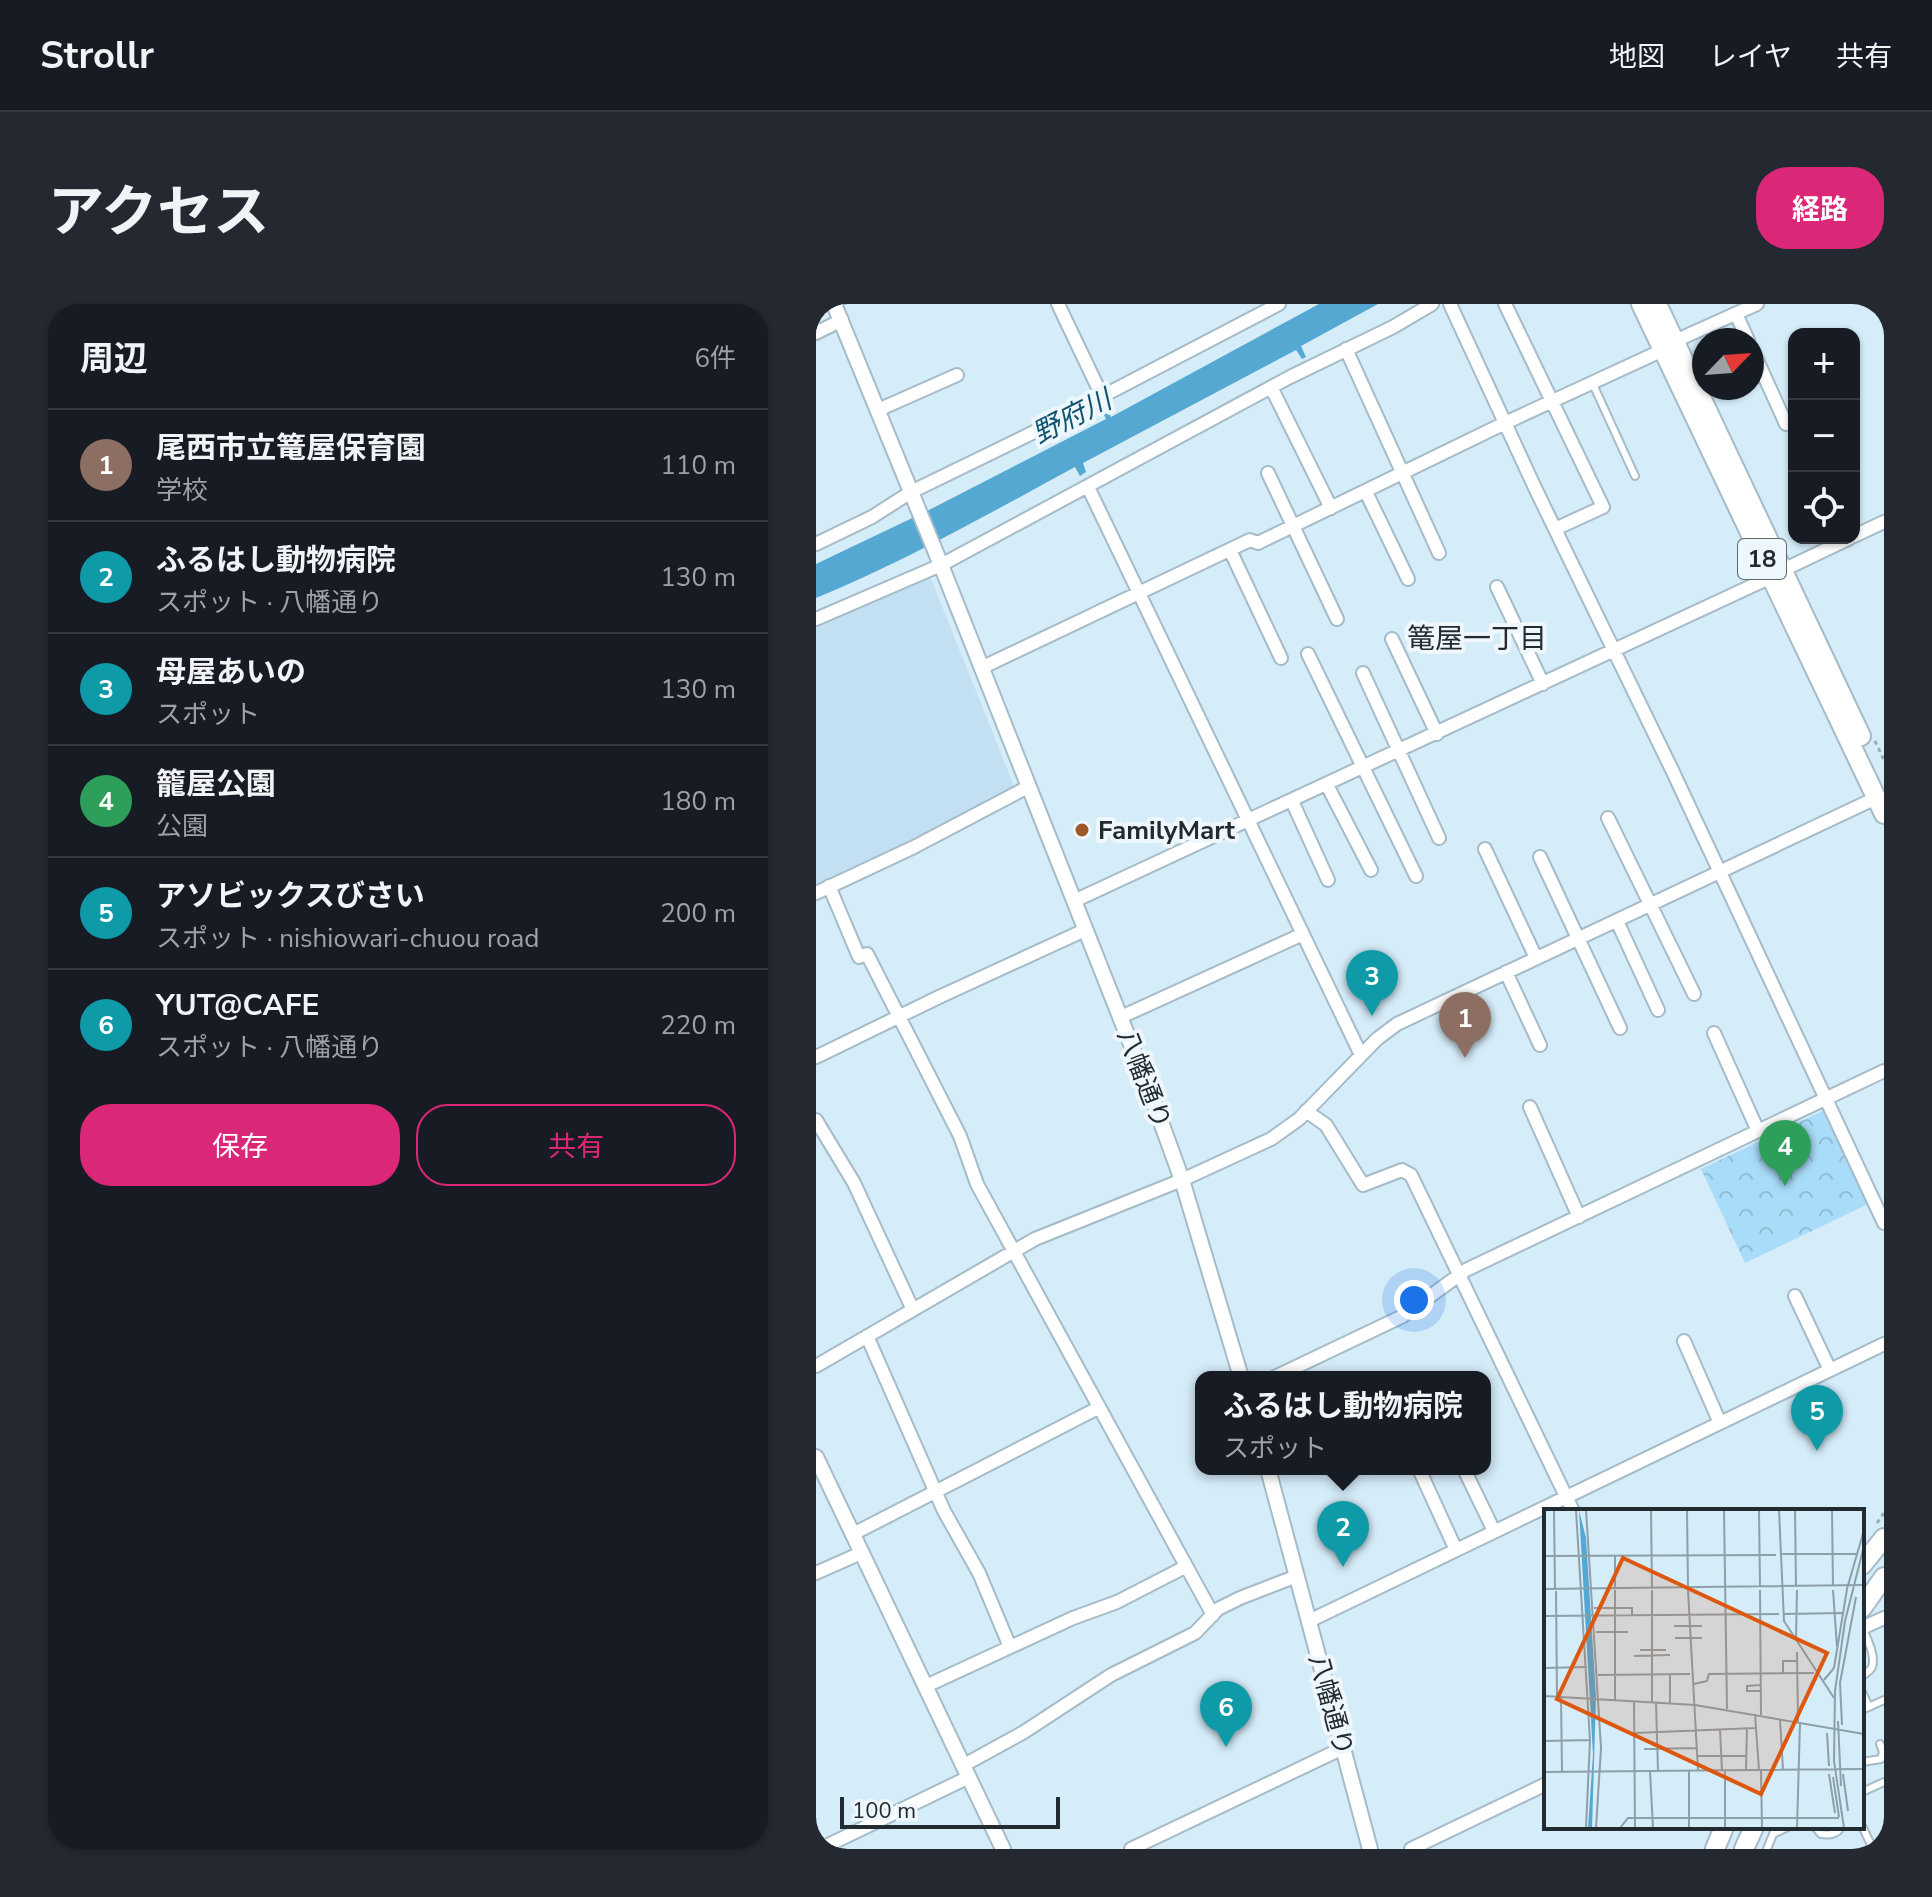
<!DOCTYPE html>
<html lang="ja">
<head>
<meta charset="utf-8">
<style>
	:root { --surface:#171b24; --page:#242831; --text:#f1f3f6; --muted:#9ea1a6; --line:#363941; --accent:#db2777 }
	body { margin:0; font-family:"Nunito Sans","Noto Sans JP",sans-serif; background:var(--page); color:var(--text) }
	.controls { position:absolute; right:24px; top:24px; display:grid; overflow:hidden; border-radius:16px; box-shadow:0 2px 6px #0004 }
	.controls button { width:72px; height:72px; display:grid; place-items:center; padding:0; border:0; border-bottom:2px solid var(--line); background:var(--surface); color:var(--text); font:40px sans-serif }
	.compass { position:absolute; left:876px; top:24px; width:72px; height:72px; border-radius:50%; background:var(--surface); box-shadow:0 2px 6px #0004; rotate:65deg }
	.scale { position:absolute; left:24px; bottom:20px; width:220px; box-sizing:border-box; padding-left:8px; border:4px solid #222b30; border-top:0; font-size:22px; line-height:28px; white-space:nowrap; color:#222b30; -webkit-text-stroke:6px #eef7fc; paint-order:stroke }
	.you { position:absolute; left:598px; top:996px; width:28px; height:28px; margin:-20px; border:6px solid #fff; border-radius:50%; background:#1a73e8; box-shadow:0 0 0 12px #1a73e833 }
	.badge { display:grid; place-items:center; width:52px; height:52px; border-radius:50%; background:var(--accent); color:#fff; font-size:26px; font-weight:700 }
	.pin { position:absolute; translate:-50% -66px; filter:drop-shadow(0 2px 4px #0008) }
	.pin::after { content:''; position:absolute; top:42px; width:28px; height:24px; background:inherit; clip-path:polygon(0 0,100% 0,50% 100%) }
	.popup { position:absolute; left:379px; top:1067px; width:296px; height:104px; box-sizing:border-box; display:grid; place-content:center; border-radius:16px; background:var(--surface); filter:drop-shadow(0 2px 6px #0005); font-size:26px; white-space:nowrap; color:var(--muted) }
	.popup b { font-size:30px; color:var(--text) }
	.popup::after { content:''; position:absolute; left:50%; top:100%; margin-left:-16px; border:16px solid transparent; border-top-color:var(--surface) }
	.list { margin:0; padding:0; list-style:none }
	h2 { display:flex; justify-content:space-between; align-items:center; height:104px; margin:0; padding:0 32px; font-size:34px }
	h2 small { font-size:26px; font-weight:400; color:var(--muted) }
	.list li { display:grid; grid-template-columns:52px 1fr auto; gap:24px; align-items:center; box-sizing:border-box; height:112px; padding:0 32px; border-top:2px solid var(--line) }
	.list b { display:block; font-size:30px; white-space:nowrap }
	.list p { margin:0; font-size:26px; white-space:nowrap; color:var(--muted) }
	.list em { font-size:26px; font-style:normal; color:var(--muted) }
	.actions { display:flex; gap:16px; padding:24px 32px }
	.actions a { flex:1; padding:18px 0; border:2px solid var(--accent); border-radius:32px; text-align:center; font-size:28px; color:var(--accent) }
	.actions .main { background:var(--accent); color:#fff }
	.icon { flex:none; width:44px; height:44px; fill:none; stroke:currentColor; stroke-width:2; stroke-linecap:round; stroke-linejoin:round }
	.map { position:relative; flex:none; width:1068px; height:1545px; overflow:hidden; border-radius:32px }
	header { display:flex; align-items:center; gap:48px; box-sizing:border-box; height:112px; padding:0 40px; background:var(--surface); border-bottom:2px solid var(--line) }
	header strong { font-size:38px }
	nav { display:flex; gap:44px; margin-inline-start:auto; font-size:28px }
	.intro { display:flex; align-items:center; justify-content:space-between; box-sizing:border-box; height:192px; padding:0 48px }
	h1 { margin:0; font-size:56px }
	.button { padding:20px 36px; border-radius:32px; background:var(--accent); color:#fff; font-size:28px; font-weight:700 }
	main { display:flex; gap:48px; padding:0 48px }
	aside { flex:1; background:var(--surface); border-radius:32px; box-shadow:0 2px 6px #0004 }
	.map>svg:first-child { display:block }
	.built { fill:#c2e0f1 }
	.park { fill:url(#park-crowns) }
	.water { fill:#54a8d2 }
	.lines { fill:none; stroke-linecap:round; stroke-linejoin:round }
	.service-casing { stroke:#a5bbc8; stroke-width:10 }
	.minor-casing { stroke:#a5bbc8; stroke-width:16 }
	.tertiary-casing { stroke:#a5bbc8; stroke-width:18 }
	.primary-casing { stroke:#a5bbc8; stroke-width:22 }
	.path { stroke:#99abb5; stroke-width:3; stroke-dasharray:4 4; stroke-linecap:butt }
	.service { stroke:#fff; stroke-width:6 }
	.minor { stroke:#fff; stroke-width:12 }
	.tertiary { stroke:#fff; stroke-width:14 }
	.primary { stroke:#fff; stroke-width:18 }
	.poi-dot { fill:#9c5829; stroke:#eef7fc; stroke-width:3 }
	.labels { text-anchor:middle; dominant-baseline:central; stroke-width:8; stroke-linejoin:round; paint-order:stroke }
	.shield { fill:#eef7fc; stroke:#5f686d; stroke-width:2 }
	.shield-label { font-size:24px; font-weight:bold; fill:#222b30 }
	.poi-label { font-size:26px; font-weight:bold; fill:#222b30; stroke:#eef7fc; text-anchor:start }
	.street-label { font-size:26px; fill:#222b30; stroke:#eef7fc }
	.water-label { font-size:28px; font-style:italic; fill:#0f5370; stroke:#eef7fc }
	.neighbourhood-label { font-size:28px; fill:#222b30; stroke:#eef7fc }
	.inset-road { fill:none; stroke:#8d9fa9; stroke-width:2 }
	.view { fill:#de570e; fill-opacity:0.15; stroke:#de570e; stroke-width:4 }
	.inset-edge { fill:none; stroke:#222b30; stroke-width:4 }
</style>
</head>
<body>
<header>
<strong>Strollr</strong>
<nav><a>地図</a><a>レイヤ</a><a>共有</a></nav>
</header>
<div class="intro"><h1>アクセス</h1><a class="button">経路</a></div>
<main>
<aside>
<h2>周辺<small>6件</small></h2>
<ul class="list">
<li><span class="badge" style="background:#8d6e63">1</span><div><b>尾西市立篭屋保育園</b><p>学校</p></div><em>110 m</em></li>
<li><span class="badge" style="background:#0f9aa8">2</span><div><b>ふるはし動物病院</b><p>スポット · 八幡通り</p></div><em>130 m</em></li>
<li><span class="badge" style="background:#0f9aa8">3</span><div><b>母屋あいの</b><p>スポット</p></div><em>130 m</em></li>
<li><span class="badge" style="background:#2e9e5b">4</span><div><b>籠屋公園</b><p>公園</p></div><em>180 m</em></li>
<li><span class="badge" style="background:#0f9aa8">5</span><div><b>アソビックスびさい</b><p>スポット · nishiowari-chuou road</p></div><em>200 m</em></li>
<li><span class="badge" style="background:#0f9aa8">6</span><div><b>YUT@CAFE</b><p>スポット · 八幡通り</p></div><em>220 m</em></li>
</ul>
<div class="actions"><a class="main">保存</a><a>共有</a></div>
</aside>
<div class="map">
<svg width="1068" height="1545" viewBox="0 0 1068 1545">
	<defs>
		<pattern id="park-crowns" width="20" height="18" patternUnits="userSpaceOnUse" patternTransform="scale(2)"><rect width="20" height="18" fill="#a9dcf9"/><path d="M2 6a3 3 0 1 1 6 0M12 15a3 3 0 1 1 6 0" fill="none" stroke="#91bdd6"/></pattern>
	</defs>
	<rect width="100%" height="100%" fill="#d5ecf9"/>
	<path class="built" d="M113,270L200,487L0,581V319Z"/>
	<path class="park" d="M1009,806L1052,900L929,959L885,865Z"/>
	<path class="water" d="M503,0H562L485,42L490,53L486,55L480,46L267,159L270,168L264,172L259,163C174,209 90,257 0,294V260L113,206L290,115L284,103L288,101L295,113Z"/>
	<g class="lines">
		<g class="service-casing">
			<path id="service" d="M776,78L819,172
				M1046,1372C1048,1371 1055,1366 1056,1363C1060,1353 1051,1333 1046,1324
				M1046,1388L1053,1403
				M1046,1406L1068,1396
				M1046,1458L1065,1455L1067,1448L1064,1440
				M1046,1488L1068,1478
				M1046,1522L1057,1545
				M999,1523L1005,1530C1013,1531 1021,1531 1025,1523
				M957,1530L972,1523
				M951,1545L960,1523"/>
		</g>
		<g class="minor-casing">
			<path id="minor" d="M242,0L286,92
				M634,0L720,186L857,468L1068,919
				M689,0L787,203L739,225
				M920,10L932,36
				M0,29L26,16
				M859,37L941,0
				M530,45L623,249
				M936,45L970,120
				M455,83L515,204
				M62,106L141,71
				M452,169L521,315
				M272,183L545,751
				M550,188L592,275
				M1038,232L1068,218
				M0,240L56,213L95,188L216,129L463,0
				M414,246L465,354
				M967,266L1034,234
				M681,283L727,380
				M0,315L125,261L474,73L577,23L616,0
				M576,335L621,430
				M492,350L600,572
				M165,364L434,236L442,239L689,119L847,46
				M547,369L623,534
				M511,481L555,566
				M476,497L512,576
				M792,514L878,690
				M669,545L720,654
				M724,553L804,724
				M13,582L43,653L51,650L144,832L161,880L397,1311
				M0,589L98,543L212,483
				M258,597L955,273
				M801,617L842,706
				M690,668L724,741
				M305,713L487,630
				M898,729L942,827
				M0,753L123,693L269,626
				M714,803L763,913
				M490,807L510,821L547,881L586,866L595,871L757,1207
				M0,816L38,879L97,1006
				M979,992L1014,1066
				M51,1032L128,1207L163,1269L194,1343
				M868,1037L904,1119
				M0,1062L219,935L366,876L455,835L483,815L561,735L581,720L1060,494
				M459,1073L587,1012L650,966L1068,767
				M603,1165L640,1246
				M648,1165L678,1227
				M37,1230L282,1104
				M0,1269L45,1249
				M493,1317L1068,1040
				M1046,1324L1068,1314
				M110,1382L257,1314L301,1298L369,1263
				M148,1461L208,1428L295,1371L379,1329L402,1305L424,1294L481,1272
				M4,1545L153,1473
				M315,1545L527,1444
				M595,1545L730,1480"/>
		</g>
		<g class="tertiary-casing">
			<path id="tertiary" d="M18,0L125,261L337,796L366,876L425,1073
				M0,1153L187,1545
				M452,1165L554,1545"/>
		</g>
		<g class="primary-casing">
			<path id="primary" d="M825,0L1068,510
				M841,0L1045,432
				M1046,1261L1068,1234
				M1046,1304L1068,1273
				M899,1545L908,1523
				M928,1545L938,1523"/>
		</g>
		<path class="path" d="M1059,437L1068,456
			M1061,1219L1068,1209"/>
		<use href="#service" class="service"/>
		<use href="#minor" class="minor"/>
		<use href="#tertiary" class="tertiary"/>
		<use href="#primary" class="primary"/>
	</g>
	<circle class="poi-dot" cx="266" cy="526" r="8"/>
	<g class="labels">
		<rect class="shield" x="922" y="235" width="48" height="40" rx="6"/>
		<g class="shield-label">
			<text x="946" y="255">18</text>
		</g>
		<g class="poi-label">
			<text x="282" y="526">FamilyMart</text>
		</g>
		<g class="street-label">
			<text transform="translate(328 775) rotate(69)">八幡通り</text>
			<text transform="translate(515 1401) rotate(75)">八幡通り</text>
		</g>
		<g class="water-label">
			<text transform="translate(256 113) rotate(-27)">野府川</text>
		</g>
		<g class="neighbourhood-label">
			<text x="661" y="335">篭屋一丁目</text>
		</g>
	</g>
	<g transform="translate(728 1205)">
		<rect width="320" height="320" fill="#d5ecf9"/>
		<path d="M35,1L42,29L52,188L48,319H44L49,245Z" fill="#54a8d2"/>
		<path class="inset-road" d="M10,1L11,80M32,1L46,231L42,319M42,1L57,239L52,319M107,1L108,79M143,1L144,78M180,1L183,200M215,1L216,77M235,1L240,112L290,189M251,1L252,77M288,1L289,77M238,45H313M0,47L232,46M71,47V79M0,80L320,76M71,81V191M144,81L154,261M216,81L217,206M289,81L293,138M12,82L13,187M50,99H88V106M240,105L298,104M0,107L235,105M130,117H158M52,123H84M131,129H158M252,130L253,81M96,141H122M253,143L254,213M90,147L126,146M0,159L43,158M239,164V152H253M54,166L146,165M280,171L290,159L303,80L320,21M150,175L163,172L165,165L270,164M216,176L203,177V182H217M0,187L151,196L320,225M17,188L18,262M90,192L91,319M108,193V81M112,193L114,262M126,194V165M211,205L215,261M236,210L239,261M294,212L297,277M298,216L296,174L312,88M176,221L178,261M91,224L211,219M283,224L285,257M0,232L46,231M100,240L152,239M153,247H202M145,261V319M181,261V319M202,261L203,219M217,261L218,319M106,262L109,319M0,263L320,260M285,265L291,304M299,265L304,302M289,268L295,308M76,319L84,309H295M253,319L256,214M300,319L290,252L291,182L301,112L320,37"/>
		<path class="view" d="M79,49L283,144L217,285L13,190Z"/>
		<rect width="320" height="320" class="inset-edge"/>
	</g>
</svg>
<div class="controls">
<button>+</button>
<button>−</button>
<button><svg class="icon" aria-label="locate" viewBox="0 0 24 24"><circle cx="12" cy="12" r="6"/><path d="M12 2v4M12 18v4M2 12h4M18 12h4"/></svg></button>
</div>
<svg class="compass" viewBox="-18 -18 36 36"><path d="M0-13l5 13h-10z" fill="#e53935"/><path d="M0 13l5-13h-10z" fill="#9ea1a6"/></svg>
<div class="scale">100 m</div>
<div class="you"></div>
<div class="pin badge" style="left:649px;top:754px;background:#8d6e63">1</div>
<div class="pin badge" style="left:527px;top:1263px;background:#0f9aa8">2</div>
<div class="popup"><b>ふるはし動物病院</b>スポット</div>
<div class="pin badge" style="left:556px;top:712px;background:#0f9aa8">3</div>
<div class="pin badge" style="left:969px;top:882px;background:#2e9e5b">4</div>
<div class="pin badge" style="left:1001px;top:1147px;background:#0f9aa8">5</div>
<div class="pin badge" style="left:410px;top:1443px;background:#0f9aa8">6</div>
</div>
</main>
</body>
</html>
